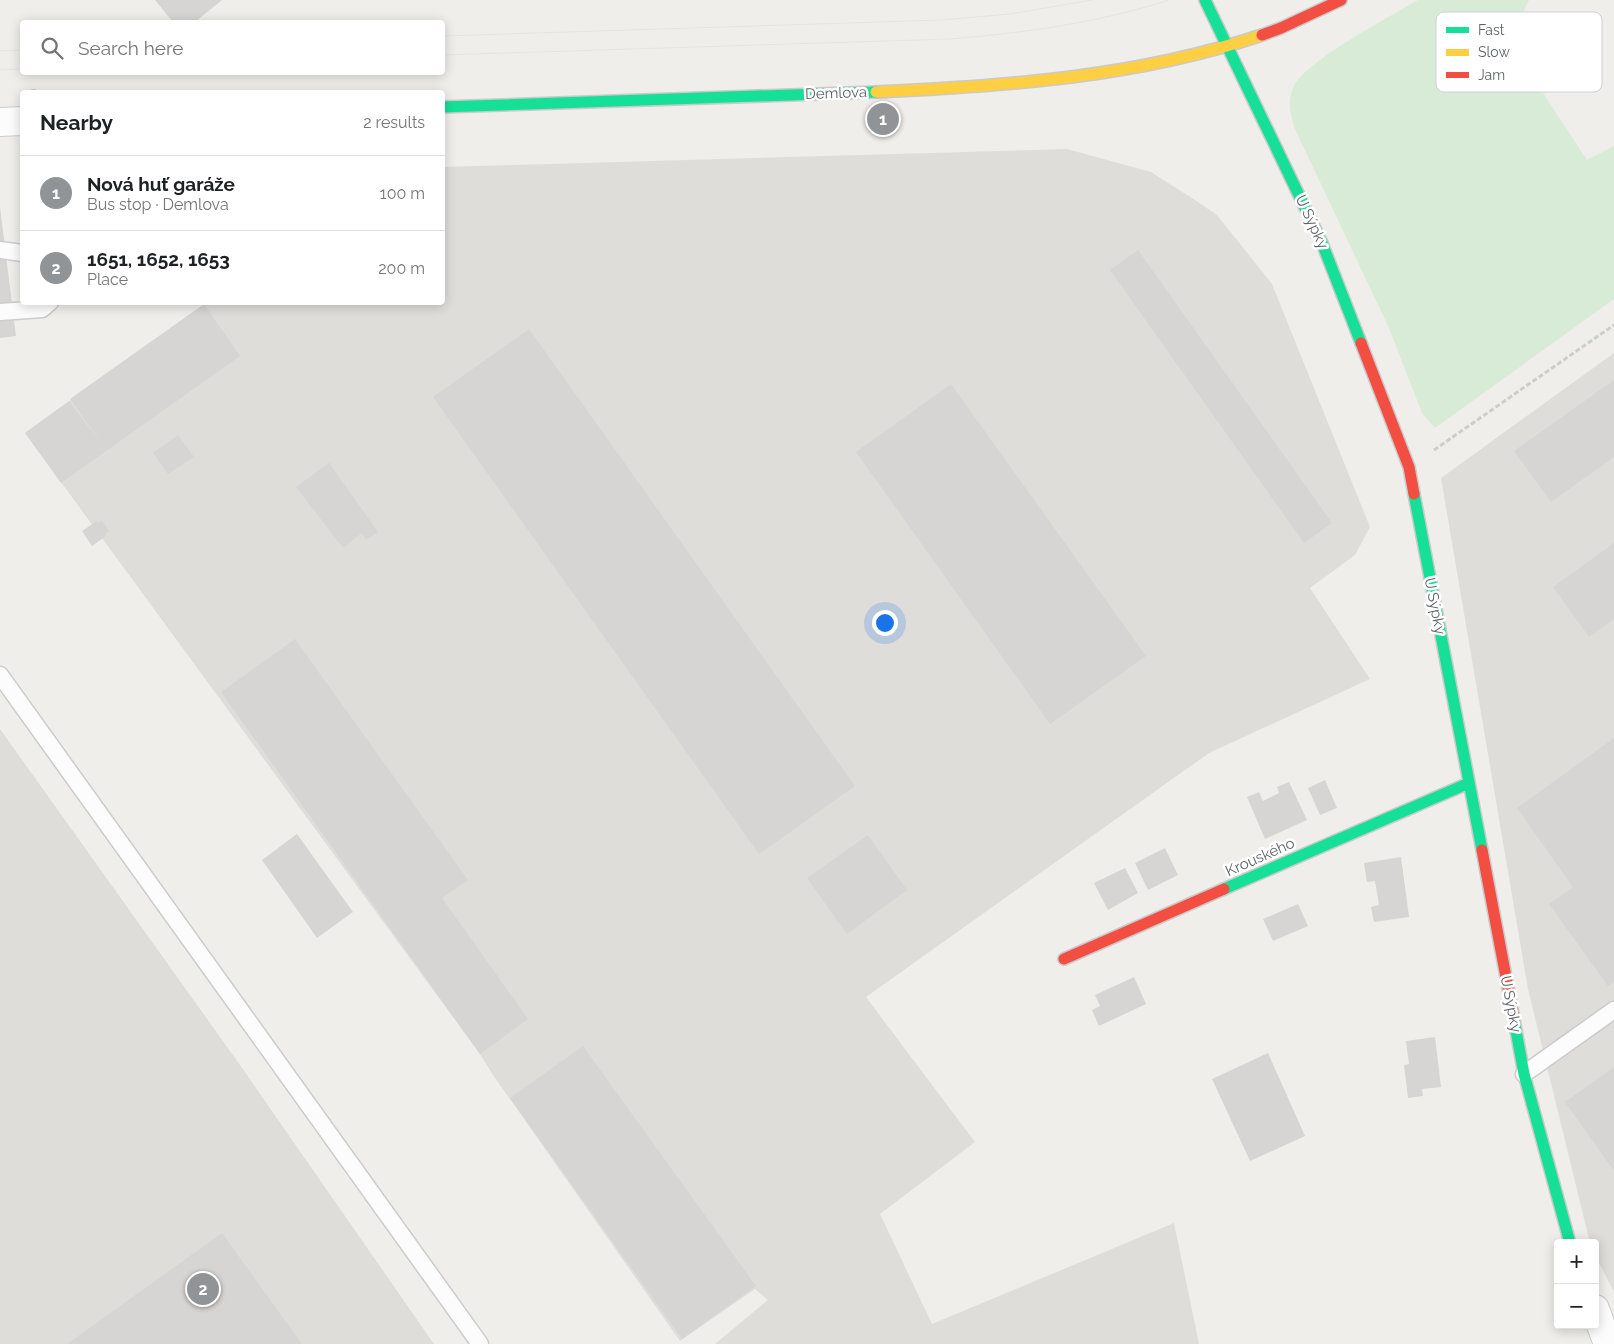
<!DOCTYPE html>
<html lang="en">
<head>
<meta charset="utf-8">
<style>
	:root { --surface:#fff; --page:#f6f6f6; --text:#202124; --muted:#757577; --line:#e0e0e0; --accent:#919496 }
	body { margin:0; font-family:Raleway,sans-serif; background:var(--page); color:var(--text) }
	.controls { position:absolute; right:15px; bottom:15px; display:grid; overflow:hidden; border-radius:5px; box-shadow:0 2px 12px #0003 }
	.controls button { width:45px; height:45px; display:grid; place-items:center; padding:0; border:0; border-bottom:1px solid var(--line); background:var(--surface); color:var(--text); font:25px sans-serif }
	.you { position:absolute; left:884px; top:622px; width:18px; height:18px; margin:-12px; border:4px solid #fff; border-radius:50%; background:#1a73e8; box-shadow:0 0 0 8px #1a73e833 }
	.badge { display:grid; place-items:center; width:32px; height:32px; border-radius:50%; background:var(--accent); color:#fff; font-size:16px; font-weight:700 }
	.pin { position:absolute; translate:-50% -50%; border:2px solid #fff; box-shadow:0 1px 5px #0006 }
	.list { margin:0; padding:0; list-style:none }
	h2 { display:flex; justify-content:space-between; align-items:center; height:65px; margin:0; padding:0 20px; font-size:21px }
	h2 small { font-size:16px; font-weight:400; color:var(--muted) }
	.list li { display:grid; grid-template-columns:32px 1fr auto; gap:15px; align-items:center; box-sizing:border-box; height:75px; padding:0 20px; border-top:1px solid var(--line) }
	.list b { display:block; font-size:19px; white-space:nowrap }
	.list p { margin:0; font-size:16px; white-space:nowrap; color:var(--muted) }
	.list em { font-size:16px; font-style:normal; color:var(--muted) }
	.icon { flex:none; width:28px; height:28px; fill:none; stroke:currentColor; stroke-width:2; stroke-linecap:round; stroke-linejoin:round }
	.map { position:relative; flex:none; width:1614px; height:1344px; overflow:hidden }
	.search { position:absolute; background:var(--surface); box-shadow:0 2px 12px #0003; left:20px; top:20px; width:425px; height:55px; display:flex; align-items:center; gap:12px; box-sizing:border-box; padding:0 18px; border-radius:5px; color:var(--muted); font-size:19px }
	.panel { position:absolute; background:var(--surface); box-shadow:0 2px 12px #0003; left:20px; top:90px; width:425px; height:215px; border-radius:5px }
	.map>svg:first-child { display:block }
	.industrial { fill:#dfddda }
	.green { fill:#d8ebd6 }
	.building { fill:#d6d5d3 }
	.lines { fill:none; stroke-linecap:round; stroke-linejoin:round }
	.lane-casing { stroke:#cbcccc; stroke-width:19 }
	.street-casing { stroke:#cbcccc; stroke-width:30 }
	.fast-casing { stroke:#cacacb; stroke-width:14 }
	.slow-casing { stroke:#cacacb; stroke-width:14 }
	.jam-casing { stroke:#cacacb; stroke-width:14 }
	.path { stroke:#cacfcc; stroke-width:3; stroke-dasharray:5 2.5; stroke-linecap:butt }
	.lane { stroke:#fdfcfc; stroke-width:16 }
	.street { stroke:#fdfcfc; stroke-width:28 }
	.fast { stroke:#16e098; stroke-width:11 }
	.slow { stroke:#ffcf43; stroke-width:11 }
	.jam { stroke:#f24e42; stroke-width:11 }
	.tram { stroke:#e4e4e4; stroke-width:1 }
	.labels { text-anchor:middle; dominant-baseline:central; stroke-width:5; stroke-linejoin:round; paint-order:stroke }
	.street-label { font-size:15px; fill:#5f6368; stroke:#fff }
	.key { fill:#fff; stroke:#cfd0d2; stroke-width:1 }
	.key-label { font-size:14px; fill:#5f6368 }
</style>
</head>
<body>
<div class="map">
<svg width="1614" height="1344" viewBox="0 0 1614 1344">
	<rect width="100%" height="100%" fill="#efeeea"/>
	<path class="industrial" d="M1067,149L1151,172L1195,200L1217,215L1272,284L1370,527L1355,555L1310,588L1370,679L1209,753L866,997L975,1142L880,1214L932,1324L1174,1223L1199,1344H715L768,1300L755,1289L680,1341L493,1075L480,1054L25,433L206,303L442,302L443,167Z
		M1614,353V1292L1595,1255V1243H1590L1528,989L1441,478Z
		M0,729L240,1065L434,1344H0Z"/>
	<path class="green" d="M1418,0H1529L1509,41L1587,160L1614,146V299L1435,428L1422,413L1389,328L1294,127C1290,112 1287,100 1294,86C1306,61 1391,16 1418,0Z"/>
	<path class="building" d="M155,0H222L195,22H173Z
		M0,207L16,336L0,338Z
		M1138,250L1332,523L1304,543L1110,270Z
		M204,304L240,356L61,483L25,433L69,401L104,447L70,399Z
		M529,329L855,786L759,854L433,397Z
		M1614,380V457L1551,502L1514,451Z
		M951,384L1146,656L1050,724L856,452Z
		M178,435L194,457L168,474L153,453Z
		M333,460L330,464L378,532L366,540L362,533L343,548L296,487Z
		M97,521V523L102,521L109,531L105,534L106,536L92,546L82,531Z
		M1614,543V619L1589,637L1553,587Z
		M295,639L468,880L442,898L528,1019L480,1054L221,692Z
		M1614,738V981L1608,986L1549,904L1573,887L1517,808Z
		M1325,780L1337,808L1320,815L1308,788Z
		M1289,782L1307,820L1265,839L1247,797L1259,792L1263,801L1279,793L1277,787Z
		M297,834L353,912L317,938L262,860Z
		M868,835L907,890L847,934L807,878Z
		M1165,848L1178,875L1148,890L1135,863Z
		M1401,857L1409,917L1374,922L1371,907L1379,905L1375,881L1367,882L1364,863Z
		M1125,868L1138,893L1108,910L1094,883Z
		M1298,904L1308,926L1273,941L1263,919Z
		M1134,977L1146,1004L1099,1026L1092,1010L1100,1006L1095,995Z
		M1435,1037L1441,1087L1422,1089L1423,1096L1408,1098L1404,1065L1409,1064L1406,1041Z
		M583,1046L756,1286L682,1339L510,1098Z
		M1268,1053L1305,1136L1250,1161L1212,1079Z
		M1614,1067V1171L1565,1102Z
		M222,1233L302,1344H67Z"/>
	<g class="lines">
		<g class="lane-casing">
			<path id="lane" d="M0,250L22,253
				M0,312L42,309L50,302
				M0,675L480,1344
				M1524,1074L1614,1010"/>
		</g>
		<g class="street-casing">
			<path id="street" d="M0,122L22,121
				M1595,1309L1608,1344"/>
		</g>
		<g class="fast-casing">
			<path id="fast" d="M1205,0L1322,243L1361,343
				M442,107L876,92
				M1414,494L1482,850
				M1224,889L1469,783
				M1513,1014L1524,1074L1570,1243"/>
		</g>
		<g class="slow-casing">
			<path id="slow" d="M876,92C1007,86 1137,77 1262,35"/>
		</g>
		<g class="jam-casing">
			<path id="jam" d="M1262,35L1281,28L1341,0
				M1361,343L1409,467L1414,494
				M1482,850L1513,1014
				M1064,959L1224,889"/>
		</g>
		<path class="path" d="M31,91L38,90
			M1434,450L1614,325"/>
		<use href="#lane" class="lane"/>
		<use href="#street" class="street"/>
		<use href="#fast" class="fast"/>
		<use href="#slow" class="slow"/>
		<use href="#jam" class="jam"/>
		<path class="tram" d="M442,36L942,20L1010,14L1092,0
			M0,51L22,50
			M442,55L949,39C1023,33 1098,23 1169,0
			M0,70L22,69"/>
	</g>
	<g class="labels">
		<g class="street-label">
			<text transform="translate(836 93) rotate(-2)">Demlova</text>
			<text transform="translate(1312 222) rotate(65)">U Sýpky</text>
			<text transform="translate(1435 606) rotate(79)">U Sýpky</text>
			<text transform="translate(1260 857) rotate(-24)">Krouského</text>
			<text transform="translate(1511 1004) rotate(79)">U Sýpky</text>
		</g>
	</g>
	<rect x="1436" y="12" width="166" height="80" rx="8" class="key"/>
	<rect x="1446" y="27" width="23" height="6" fill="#16e098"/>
	<rect x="1446" y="49" width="23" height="7" fill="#ffcf43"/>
	<rect x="1446" y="72" width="23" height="6" fill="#f24e42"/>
	<g class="key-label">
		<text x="1478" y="35">Fast</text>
		<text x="1478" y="57">Slow</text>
		<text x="1478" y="80">Jam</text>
	</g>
</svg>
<div class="controls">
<button>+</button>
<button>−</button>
</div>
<div class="you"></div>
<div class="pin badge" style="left:883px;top:119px">1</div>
<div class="pin badge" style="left:203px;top:1289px">2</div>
<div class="search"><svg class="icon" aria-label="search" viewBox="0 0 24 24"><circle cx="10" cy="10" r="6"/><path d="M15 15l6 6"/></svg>Search here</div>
<section class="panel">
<h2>Nearby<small>2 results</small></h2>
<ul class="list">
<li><span class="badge">1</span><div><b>Nová huť garáže</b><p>Bus stop · Demlova</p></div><em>100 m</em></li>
<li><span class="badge">2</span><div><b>1651, 1652, 1653</b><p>Place</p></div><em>200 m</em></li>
</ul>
</section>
</div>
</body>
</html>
